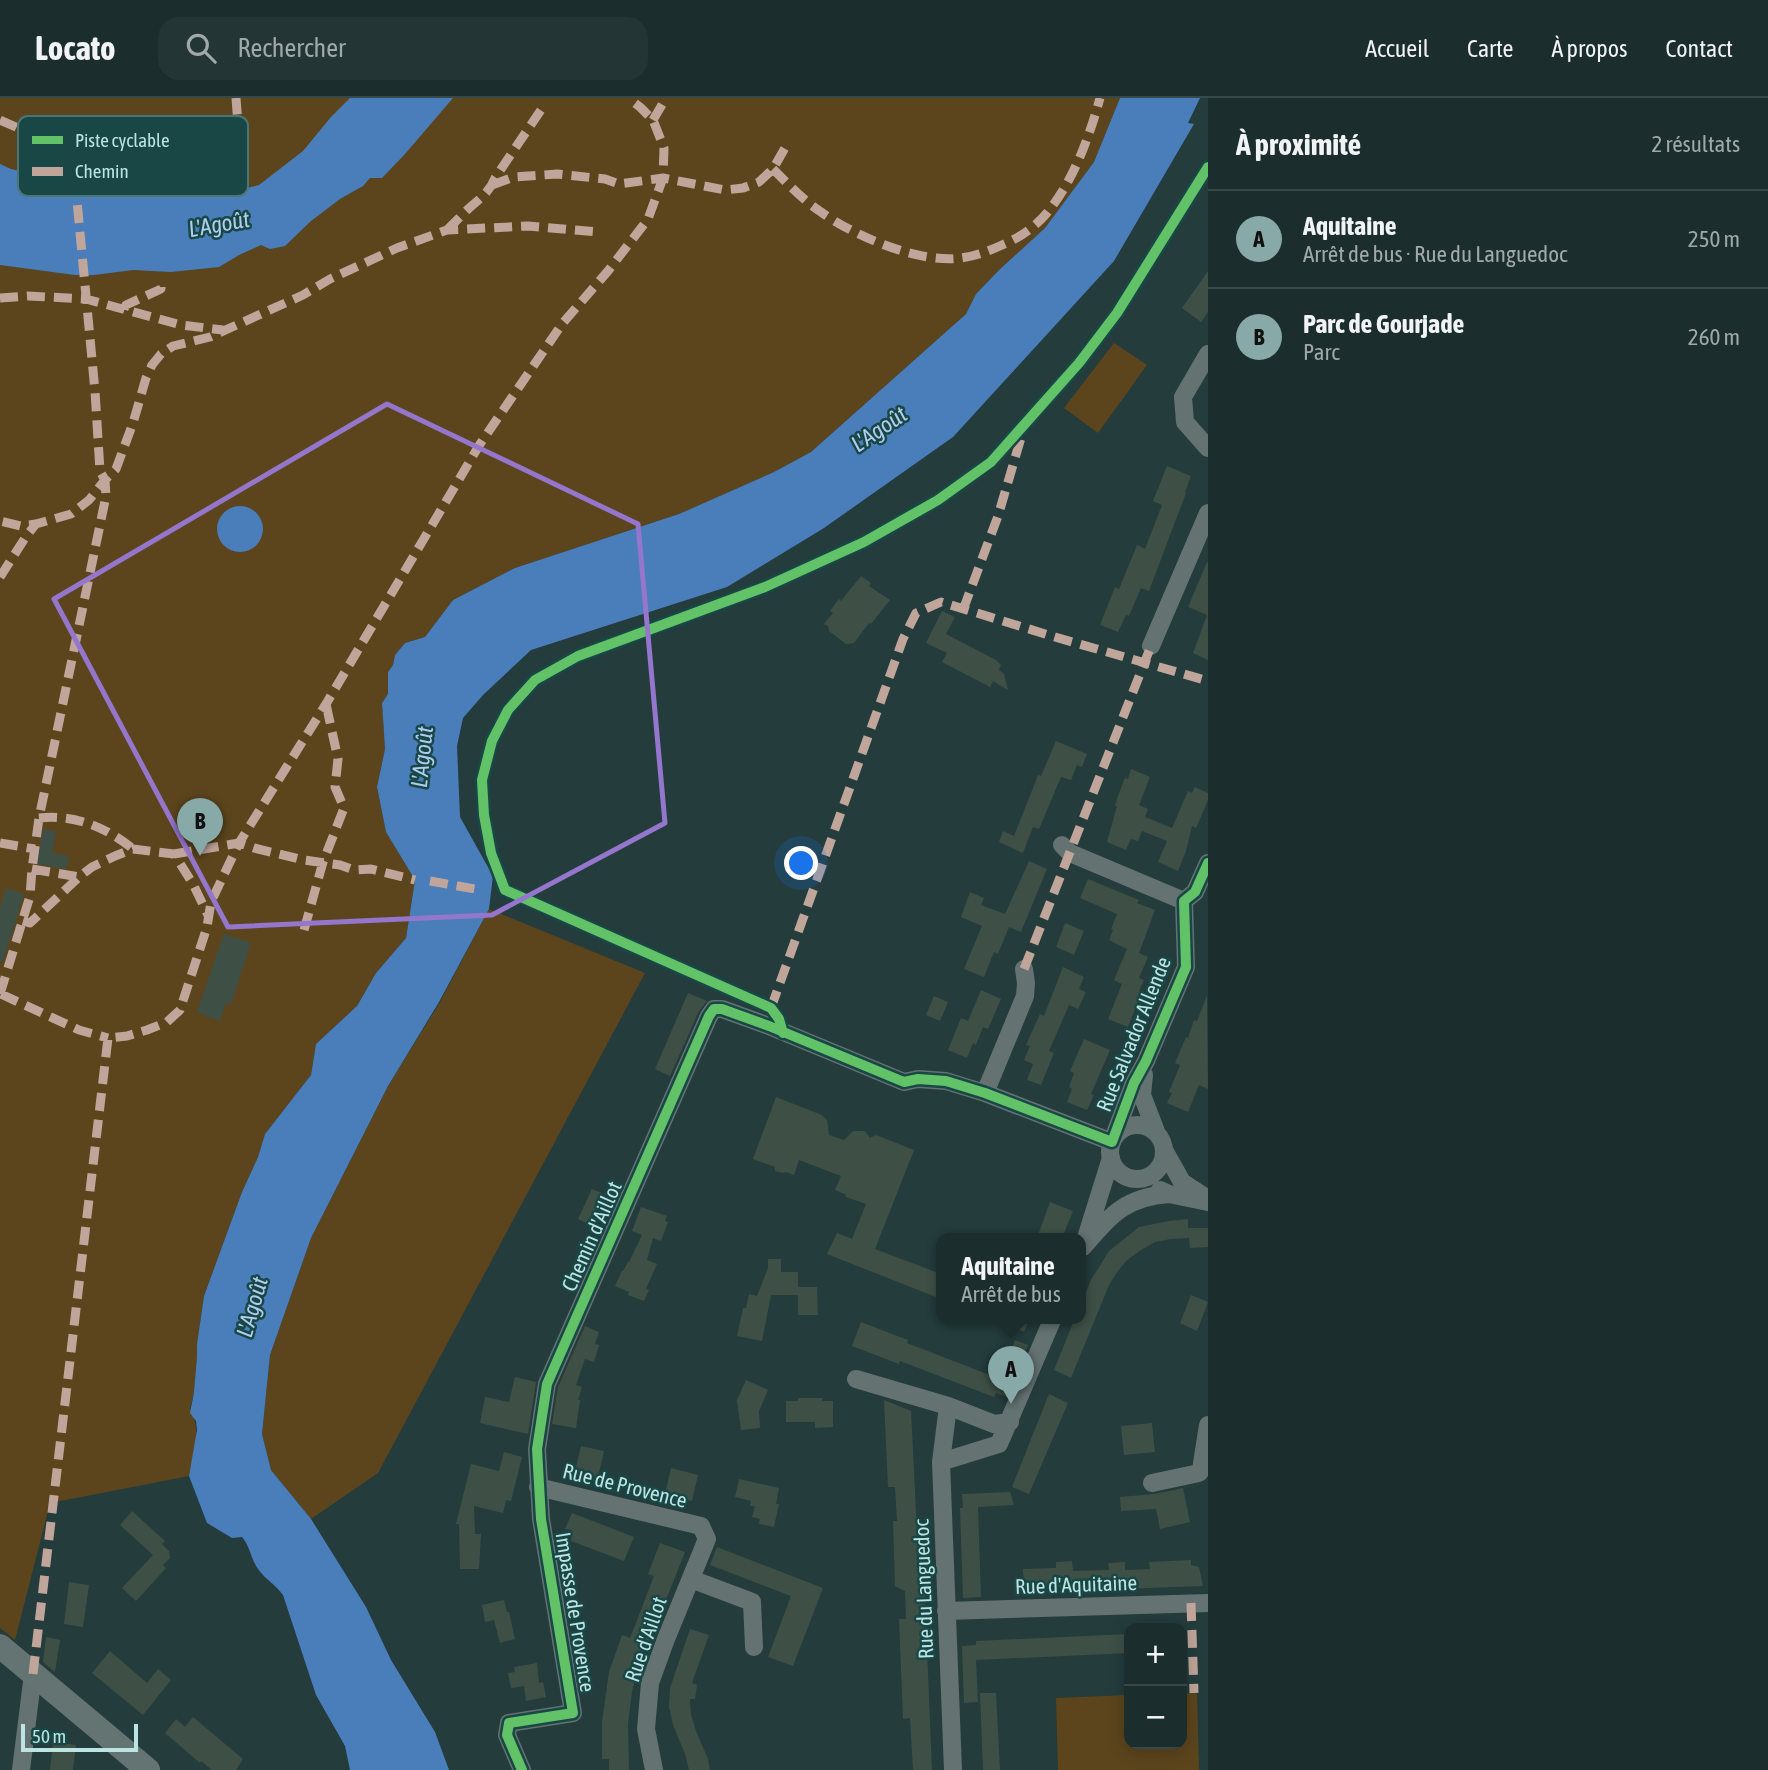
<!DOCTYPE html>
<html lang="fr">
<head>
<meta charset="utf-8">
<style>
	:root { --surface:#1b2d2d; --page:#243535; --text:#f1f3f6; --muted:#a0a8aa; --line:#394949; --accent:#87a9a8 }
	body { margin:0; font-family:"Asap Condensed",sans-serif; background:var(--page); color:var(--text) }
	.controls { position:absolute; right:21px; bottom:21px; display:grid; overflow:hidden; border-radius:14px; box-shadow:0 4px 18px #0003 }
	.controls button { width:63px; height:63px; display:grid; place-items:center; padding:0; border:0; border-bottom:2px solid var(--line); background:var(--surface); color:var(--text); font:35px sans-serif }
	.scale { position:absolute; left:21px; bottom:18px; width:117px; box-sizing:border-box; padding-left:7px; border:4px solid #bce4e2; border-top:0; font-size:19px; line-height:24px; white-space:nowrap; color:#bce4e2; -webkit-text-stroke:5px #194746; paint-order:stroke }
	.you { position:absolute; left:802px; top:766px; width:24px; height:24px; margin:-18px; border:5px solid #fff; border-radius:50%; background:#1a73e8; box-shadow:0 0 0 10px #1a73e833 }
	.badge { display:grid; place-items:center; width:46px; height:46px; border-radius:50%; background:var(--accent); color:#111; font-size:23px; font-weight:700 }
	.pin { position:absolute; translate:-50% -58px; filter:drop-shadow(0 2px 4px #0008) }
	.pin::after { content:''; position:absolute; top:37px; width:24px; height:21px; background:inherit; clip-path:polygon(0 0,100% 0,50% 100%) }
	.popup { position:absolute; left:936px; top:1135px; width:150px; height:91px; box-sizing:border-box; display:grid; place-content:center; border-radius:14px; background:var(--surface); filter:drop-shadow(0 2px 5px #0005); font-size:23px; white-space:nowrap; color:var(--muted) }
	.popup b { font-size:26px; color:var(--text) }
	.popup::after { content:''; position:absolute; left:50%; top:100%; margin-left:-14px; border:14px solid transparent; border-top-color:var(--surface) }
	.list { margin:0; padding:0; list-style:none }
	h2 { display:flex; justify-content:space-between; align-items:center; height:91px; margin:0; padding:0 28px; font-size:30px }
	h2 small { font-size:23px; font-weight:400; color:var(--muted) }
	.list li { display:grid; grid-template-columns:46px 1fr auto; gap:21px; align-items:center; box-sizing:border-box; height:98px; padding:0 28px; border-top:2px solid var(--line) }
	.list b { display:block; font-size:26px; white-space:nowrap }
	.list p { margin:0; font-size:23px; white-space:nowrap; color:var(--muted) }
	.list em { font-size:23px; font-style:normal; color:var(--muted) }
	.icon { flex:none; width:38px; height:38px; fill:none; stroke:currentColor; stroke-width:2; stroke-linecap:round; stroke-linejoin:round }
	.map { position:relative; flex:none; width:1208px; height:1672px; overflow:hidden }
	header { display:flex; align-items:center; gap:42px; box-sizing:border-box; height:98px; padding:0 35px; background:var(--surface); border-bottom:2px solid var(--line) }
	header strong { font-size:33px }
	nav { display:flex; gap:38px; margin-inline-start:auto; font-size:24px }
	.search { width:490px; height:63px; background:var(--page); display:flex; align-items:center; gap:18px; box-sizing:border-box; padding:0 24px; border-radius:21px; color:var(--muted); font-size:26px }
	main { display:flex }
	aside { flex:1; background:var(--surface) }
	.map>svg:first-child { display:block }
	.green { fill:#5c451d }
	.water { fill:#497ebb }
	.building { fill:#3e5046 }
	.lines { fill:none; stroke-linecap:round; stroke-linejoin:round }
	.minor { stroke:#657272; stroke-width:18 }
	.secondary { stroke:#637473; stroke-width:24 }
	.quiet { stroke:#c0a59a; stroke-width:9; stroke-dasharray:18 9; stroke-linecap:butt }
	.cycleway-casing { stroke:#194746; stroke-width:15 }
	.cycleway { stroke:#61c268; stroke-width:10 }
	.marked { fill:none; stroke:#9576cd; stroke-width:5; stroke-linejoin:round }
	.labels { text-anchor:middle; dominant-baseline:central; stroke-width:5; stroke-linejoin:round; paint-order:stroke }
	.street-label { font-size:21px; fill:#bce4e2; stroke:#194746 }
	.water-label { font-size:23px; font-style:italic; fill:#b0cdf0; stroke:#194746 }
	.key { fill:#194746; stroke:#4a7675; stroke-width:2 }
	.key-label { font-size:19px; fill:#bce4e2 }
</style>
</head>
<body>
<header>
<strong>Locato</strong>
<div class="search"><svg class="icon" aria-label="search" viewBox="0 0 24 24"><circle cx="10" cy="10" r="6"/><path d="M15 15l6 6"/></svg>Rechercher</div>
<nav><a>Accueil</a><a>Carte</a><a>À propos</a><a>Contact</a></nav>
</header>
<main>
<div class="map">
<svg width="1208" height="1672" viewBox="0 0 1208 1672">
	<rect width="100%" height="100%" fill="#243c3c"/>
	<path class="green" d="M0,0H1120L1094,64L1045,130L999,172L976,196L966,216L811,354L774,374L679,416L515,470L453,502L425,539L405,545L395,557L393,567L388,574V596L382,605L385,651L377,689L386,734L415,782L406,840L376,875L357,908L316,946L311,977L265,1036L258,1059L242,1094L204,1198L197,1246V1258L194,1294L190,1310C202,1335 194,1353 189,1378L50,1405L15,1542L0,1530Z
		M1114,245L1147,267L1098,335L1064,310Z
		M489,811L645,875L378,1375L311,1421L271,1372L262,1336L270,1257L311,1140L388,988L440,904Z
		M1197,1595L1199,1672H1058L1056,1600L1129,1597V1646H1182V1596Z"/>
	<path class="water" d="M350,0H453L405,56L382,80H370L363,88L340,101L311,123L285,148L270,151L261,147L239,157L219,169L171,174L133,172L94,177H75L0,167V66L11,71L82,88L124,92L216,98L259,87L303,53L331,19Z
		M1120,0H1200L1188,25L1194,26L1114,163L953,339L824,430L727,489L531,552L483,597L463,620L457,648L460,719L493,778L489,811L439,904L388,988L311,1140L270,1257L262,1336L271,1372L311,1421L366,1509L391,1562L435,1634L449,1672H350L345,1648L316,1597L283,1497C276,1487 265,1481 258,1471C251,1461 250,1448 242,1439L232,1440L207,1425L189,1378L197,1332L196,1323L190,1315L194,1294L197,1258V1246L204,1198L242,1094L258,1059L265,1036L311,977L316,946L357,908L376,875L406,840L415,782L386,734L377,689L385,651L382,605L388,596V574L393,567L395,557L405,545L425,539L453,502L515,470L679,416L774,374L811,354L966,216L976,196L999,172L1045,130L1094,64Z
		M217 431a23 23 0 1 1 46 0a23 23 0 1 1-46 0Z"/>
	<path class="building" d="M1208,173V214L1201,224L1182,210Z
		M1167,368L1191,378L1185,394L1186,395L1149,493L1141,490L1129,518L1126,517L1118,534L1100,527L1115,489L1119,491L1137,447L1145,451L1162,407L1153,403Z
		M1207,464L1208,465V562L1193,555L1207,517L1188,509Z
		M861,478L871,485L869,488L890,502L871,526L869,525L854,545L846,546L829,533L828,528L824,526L833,515L830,513L839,501L841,503Z
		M942,513L955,519L946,536L996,562L1001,567L999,572L1004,576L1008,592L993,583L990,589L942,564L947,555L926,545Z
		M1056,643L1087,656L1082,669L1077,667L1071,682L1061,679L1039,731L1033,729L1023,755L999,744L1003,733L1014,738L1038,677L1041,678Z
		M1131,671L1150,679L1139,707L1148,711L1145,719L1172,730L1188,693L1192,695L1195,689L1208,695V702L1196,730L1192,728L1186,753L1178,773L1158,764L1167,743L1142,733L1138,743L1131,741L1126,752L1107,744L1117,708H1115L1118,698L1125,680L1128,681Z
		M43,731L56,733L52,755L69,758L66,771L37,766Z
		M1029,763L1047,771L1021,834L1009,829L998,856L994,854L984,879L964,871L982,828L961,819L970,794L984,800L981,807L1005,816Z
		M1088,781L1139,802L1137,805L1155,812L1139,855L1148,859L1139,880L1144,882L1139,893L1142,894L1128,929L1108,921L1122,886L1114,882L1127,851L1109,842L1113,832L1111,831L1117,816L1080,800Z
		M6,790L24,796L3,864H0V810Z
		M1065,825L1084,833L1074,857L1056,849Z
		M224,836L251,845L231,906L226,905L220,923L197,914Z
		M1063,869L1084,879L1079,891L1086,894L1078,911L1069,907L1049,953L1054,955L1041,987L1027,982L1033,966L1024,962L1030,948L1026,947L1040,916L1044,918Z
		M981,892L1001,901L988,931L983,929L976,947L973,945L967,960L948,952L961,920L968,923Z
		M688,895L707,903L699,913L670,978L655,971Z
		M934,898L948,904L940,923L926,917Z
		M1207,898L1208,991L1199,987L1188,1014L1167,1005L1172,995L1169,994L1180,967L1175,965L1186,939L1188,940L1194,922L1197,923Z
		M1084,941L1110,952L1091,996L1094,997L1087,1012L1067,1004L1072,991L1069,989L1074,975L1070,973Z
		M776,999L822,1017L827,1022L829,1037L844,1042L853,1033H865L870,1040L876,1037L914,1052L875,1151L941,1176V1201L827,1156L837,1135L852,1141L866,1106L846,1099L845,1096L835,1092L841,1078L799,1062L794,1077L786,1074L783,1075L775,1073V1069L753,1061Z
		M592,1091L609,1098L595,1129L578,1121Z
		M1050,1104L1073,1113L1062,1140H1037Z
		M641,1109L667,1118L665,1123L668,1124L661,1143L653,1140L647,1162L657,1166L646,1191L649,1192L644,1203L628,1197L629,1194L615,1188L622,1173H623L628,1164H629L642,1137L632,1133Z
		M1188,1121V1130H1208V1149L1190,1150L1189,1140L1171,1141L1155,1144L1141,1152L1127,1162L1117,1174L1109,1187L1071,1280L1054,1272L1075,1220H1081V1206L1091,1182L1109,1153L1139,1129L1169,1123Z
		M768,1161H781V1174H798V1189H817L818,1217H798V1197H771L762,1243L737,1238L743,1210H746L749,1196L757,1198L768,1170Z
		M1191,1197L1208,1204L1197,1233L1180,1225Z
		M992,1220H1030L1024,1234Z
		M861,1224L908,1242L907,1245L1000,1281L1015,1242L1028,1247L1007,1299L996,1295L994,1299L900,1263L899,1266L852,1248Z
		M585,1228L599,1234L595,1246L599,1247L594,1264L585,1261L576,1287L582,1289L578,1302H580L576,1330L552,1326L558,1289Z
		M515,1279L536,1284L528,1336L480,1325L485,1299L509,1304Z
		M746,1282L768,1292L759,1313L760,1330L741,1332L737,1302Z
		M1049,1296L1068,1305L1029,1396L1012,1389Z
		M798,1300H822V1303H833V1329L815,1330V1324H786V1303H798Z
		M884,1302L911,1313L918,1454H923L932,1672H913L910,1620L903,1621L899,1521H906L905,1493L895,1488L893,1423H897L895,1389H888Z
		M1152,1325L1155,1354L1124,1357L1121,1328Z
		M581,1348L604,1353L597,1383L574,1378Z
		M504,1354L522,1359L511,1403L506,1402L503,1415L474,1408L475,1436H481L479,1471H460L459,1426H456L471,1366L499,1373Z
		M671,1370L698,1377L692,1403L665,1396Z
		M739,1381L779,1390L776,1406H779L774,1429L759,1426L760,1421L752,1419L755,1408H750L751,1403L735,1399Z
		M1183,1390L1190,1424L1160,1431L1156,1411L1121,1413L1120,1399L1154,1396Z
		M1010,1394L1014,1407L978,1409L981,1499L963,1500L960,1410H963L962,1396Z
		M132,1413L165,1443L162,1446L169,1453L170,1460L163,1467L166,1470L136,1503L122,1490L153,1457L120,1427Z
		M572,1415L634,1439L624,1463L571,1443L572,1432L565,1431Z
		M660,1445L685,1454L636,1577L632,1594L628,1626L629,1672H609V1661H602V1624L609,1574L622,1537L630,1540L636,1525L654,1478L648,1476Z
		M717,1449L823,1490L793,1568L768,1559L791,1498L710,1467Z
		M1191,1462V1467L1199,1469L1203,1488L1092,1492V1488L1024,1490L1023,1471L1056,1470V1464L1072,1463L1073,1473L1109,1472L1108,1465L1125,1464V1472L1150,1471L1149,1464Z
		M69,1484L89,1487L83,1529L64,1526Z
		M504,1502L507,1514H509L515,1541L500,1545L494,1522L485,1524L482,1507Z
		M690,1531L709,1537L692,1585L697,1587L695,1601H690L691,1617L696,1633L708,1661L710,1672H689L685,1656L673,1627L669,1609L670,1590Z
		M1129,1536V1555L976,1562L978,1604L964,1605L962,1548L976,1547V1543Z
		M46,1539L60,1542L55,1574L43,1564Z
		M110,1553L147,1585L158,1571L171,1582L143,1617L92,1575Z
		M537,1565L539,1585L543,1584L546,1599L526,1603L524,1588L511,1590L508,1575L515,1574L514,1569Z
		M980,1595H996L1000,1672H983Z
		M193,1619L243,1661L236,1672H212L201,1663L200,1665L165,1635L176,1621L185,1629Z
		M53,1644L76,1647L73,1672H50Z"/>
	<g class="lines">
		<path class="minor" d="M1208,256L1183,299L1185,324L1208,350
			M1151,548L1208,415
			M1062,747L1070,755L1184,803
			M1144,977L1142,997L1157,1036
			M985,995L1025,898L1026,885L1024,871
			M1110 1054a27 27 0 1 1 54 0a27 27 0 1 1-54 0Z
			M1164,1052L1182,1084L1205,1099
			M1160,1092L1169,1096L1208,1104
			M1086,1140L1111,1060
			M1083,1149C1111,1117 1125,1099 1169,1096
			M856,1281L948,1308L994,1326L1010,1324
			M948,1308L941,1364L953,1672
			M941,1364L999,1346L1053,1220
			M1152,1385L1199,1375L1201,1372L1208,1327
			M538,1389L701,1428L707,1441L666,1541L650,1585L646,1631L654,1672
			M691,1481L752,1504L754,1549
			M946,1513L1208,1505
			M21,1672L33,1576
			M522,1672L507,1637L509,1625L573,1615L541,1421L537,1351L547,1286L709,918L714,911H722L769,928L904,984L918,981L946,983L985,995L1112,1044L1134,985L1146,963L1186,869L1184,803L1195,794L1208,765"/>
		<path class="secondary" d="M0,1548L148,1672"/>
		<path class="quiet" d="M0,22L25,33L65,45L72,50L95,293L100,373L105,382L89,402L71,416L36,426L21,428L0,423
			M653,22L666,0
			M72,50L75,47L116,46L146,33L178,40H231L238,26L236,0
			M773,71C788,86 803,102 821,114C854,138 920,166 961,160C976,158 989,153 1002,147C1019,140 1034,130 1046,116C1073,84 1089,40 1100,0
			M492,87L514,79L557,76L605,81L619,86L663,80L725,92L743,90L759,84L773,71L785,50
			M447,132C452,127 458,121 464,115C475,104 489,96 495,80L545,6
			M0,200L28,198L86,201L181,227L223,232
			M124,211L126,207L161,191V186
			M0,479L27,437L36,426
			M963,512L998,418L1023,333
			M39,720C74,716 106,729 133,751
			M0,745L35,751
			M174,756L239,745L254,750L304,762L340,767L354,772L371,771L415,782
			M32,771L79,779
			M430,783L475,791
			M23,823L30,825L79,779L92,769L115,758L133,751L174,756L193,786L208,817
			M304,832L323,764L344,710L335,689L338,661L326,606
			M1024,871L1151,548
			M0,896L30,798L32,771L39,720L106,398L105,382L116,371L133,325L146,280L152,267L161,256L173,248L210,239L303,197L330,181L397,150L447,132L528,128L599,134
			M1,896L79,932L108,940
			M771,910L903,541L916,515L941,504L1055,539L1208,583
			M1191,1505L1194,1595
			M33,1576L108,940L127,938L147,932L167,924L180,912L207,829L211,804L239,745L326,606L480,346L562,226L608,173L648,121L663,80L664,50L653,22L640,9L628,0"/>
		<g class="cycleway-casing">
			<path id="cycleway" d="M783,935L779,921L771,910L505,792L491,755L484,717L482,682L492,643L508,612L535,582L578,558L765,489L864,444L938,402L991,364L1079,265L1117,215L1208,69
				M522,1672L507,1637L509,1625L573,1615L541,1421L537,1351L547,1286L709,918L714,911H722L769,928L904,984L918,981L946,983L985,995L1112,1044L1134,985L1146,963L1186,869L1184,803L1195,794L1208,765"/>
		</g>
		<use href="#cycleway" class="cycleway"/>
	</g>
	<path class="marked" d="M387,306L638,426L665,725L492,817L228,829L54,501Z"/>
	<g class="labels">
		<g class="street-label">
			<text transform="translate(1133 936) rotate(-68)">Rue Salvador Allende</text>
			<text transform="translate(591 1138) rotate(-66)">Chemin d'Aillot</text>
			<text transform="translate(625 1387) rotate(14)">Rue de Provence</text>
			<text transform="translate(1076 1486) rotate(-2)">Rue d'Aquitaine</text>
			<text transform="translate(923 1491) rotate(-92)">Rue du Languedoc</text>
			<text transform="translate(576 1514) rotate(81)">Impasse de Provence</text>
			<text transform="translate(645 1541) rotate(-71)">Rue d'Aillot</text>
		</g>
		<g class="water-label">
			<text transform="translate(219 126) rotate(-10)">L'Agoût</text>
			<text transform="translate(879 331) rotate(-34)">L'Agoût</text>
			<text transform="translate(422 659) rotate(-84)">L'Agoût</text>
			<text transform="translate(252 1209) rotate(-74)">L'Agoût</text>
		</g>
	</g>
	<rect x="18" y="18" width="230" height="80" rx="10" class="key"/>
	<rect x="32" y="38" width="31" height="8" fill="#61c268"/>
	<rect x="32" y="69" width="31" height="9" fill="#c0a59a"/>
	<g class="key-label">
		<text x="75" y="49">Piste cyclable</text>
		<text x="75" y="80">Chemin</text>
	</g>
</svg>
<div class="controls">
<button>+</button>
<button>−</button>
</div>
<div class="scale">50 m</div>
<div class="you"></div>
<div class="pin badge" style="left:1011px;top:1306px">A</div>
<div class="popup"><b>Aquitaine</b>Arrêt de bus</div>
<div class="pin badge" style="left:200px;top:758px">B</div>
</div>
<aside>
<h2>À proximité<small>2 résultats</small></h2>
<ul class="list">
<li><span class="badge">A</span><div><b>Aquitaine</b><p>Arrêt de bus · Rue du Languedoc</p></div><em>250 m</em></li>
<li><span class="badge">B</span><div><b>Parc de Gourjade</b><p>Parc</p></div><em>260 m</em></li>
</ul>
</aside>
</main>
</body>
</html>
